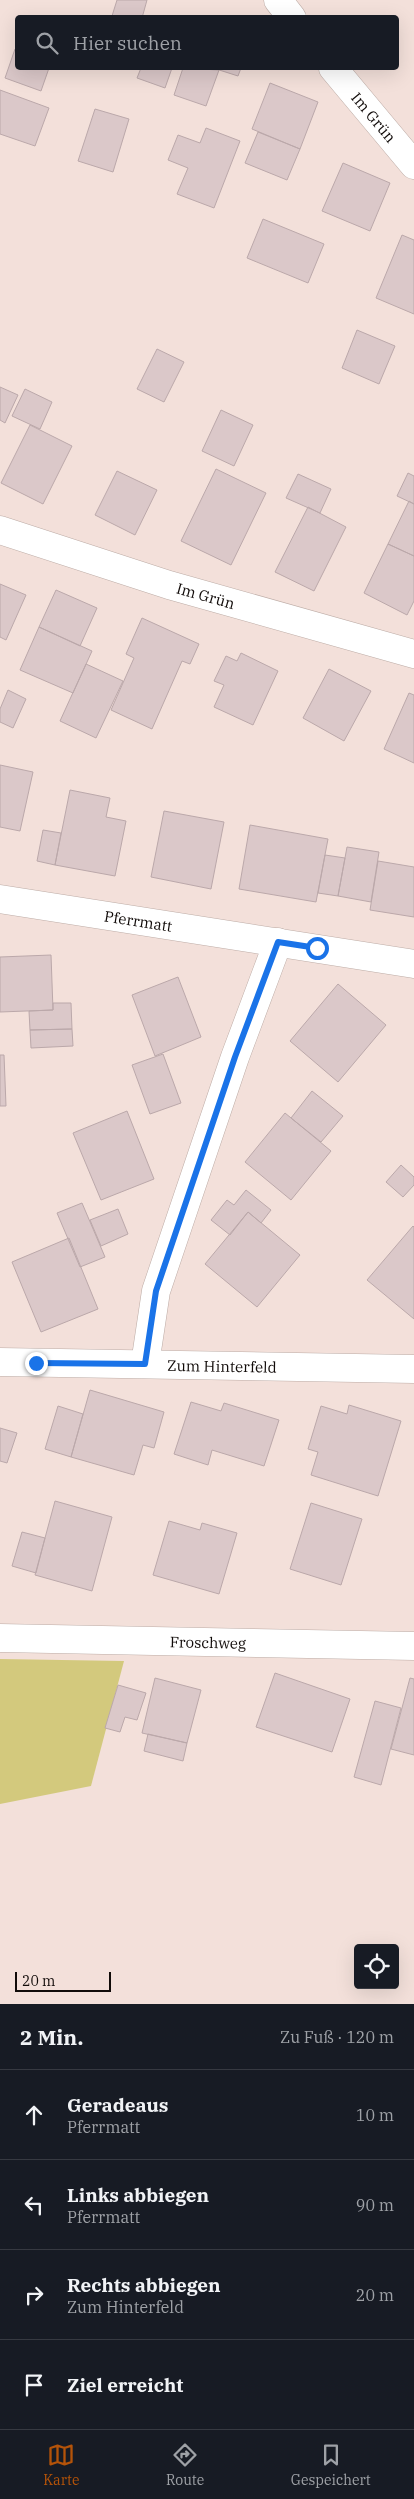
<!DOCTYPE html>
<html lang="de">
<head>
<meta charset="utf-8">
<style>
	:root { --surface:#171b24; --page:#242831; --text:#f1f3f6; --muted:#9ea1a6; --line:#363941; --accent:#b45309 }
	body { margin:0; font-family:"IBM Plex Serif",serif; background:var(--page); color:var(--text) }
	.controls { position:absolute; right:15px; bottom:15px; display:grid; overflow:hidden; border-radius:5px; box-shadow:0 5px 20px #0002 }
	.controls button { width:45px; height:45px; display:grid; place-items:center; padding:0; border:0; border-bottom:1px solid var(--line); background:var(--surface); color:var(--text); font:25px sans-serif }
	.scale { position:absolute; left:15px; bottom:12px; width:96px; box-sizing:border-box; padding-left:5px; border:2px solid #110b09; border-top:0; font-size:14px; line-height:18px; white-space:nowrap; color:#110b09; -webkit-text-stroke:4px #f3e0da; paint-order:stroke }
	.stop { position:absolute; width:15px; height:15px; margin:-11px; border:4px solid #1a73e8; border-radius:50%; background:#fff }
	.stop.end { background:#1a73e8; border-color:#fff; box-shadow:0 1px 5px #0008 }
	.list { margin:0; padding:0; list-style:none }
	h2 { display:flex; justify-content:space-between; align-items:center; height:65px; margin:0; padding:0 20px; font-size:21px }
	h2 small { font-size:16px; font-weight:400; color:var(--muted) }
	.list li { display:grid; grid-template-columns:32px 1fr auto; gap:15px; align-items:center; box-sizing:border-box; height:90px; padding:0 20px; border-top:1px solid var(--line) }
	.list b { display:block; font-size:19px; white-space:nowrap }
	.list p { margin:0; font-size:16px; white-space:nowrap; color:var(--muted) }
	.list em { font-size:16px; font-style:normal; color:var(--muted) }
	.icon { flex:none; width:28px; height:28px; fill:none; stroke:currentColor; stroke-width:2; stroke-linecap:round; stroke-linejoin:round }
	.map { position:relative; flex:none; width:414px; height:2004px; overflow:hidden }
	.search { position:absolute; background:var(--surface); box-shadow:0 5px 20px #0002; left:15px; right:15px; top:15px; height:55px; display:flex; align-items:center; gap:12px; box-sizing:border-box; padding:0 18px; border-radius:5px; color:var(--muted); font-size:19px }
	.sheet { height:425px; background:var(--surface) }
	nav { display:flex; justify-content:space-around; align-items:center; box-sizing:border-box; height:70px; border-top:1px solid var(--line); background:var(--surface); font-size:14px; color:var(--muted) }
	nav a { display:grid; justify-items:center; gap:2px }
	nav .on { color:var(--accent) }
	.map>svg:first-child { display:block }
	.green { fill:#d3c97d }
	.building { fill:#dbc8c9; stroke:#bba8aa }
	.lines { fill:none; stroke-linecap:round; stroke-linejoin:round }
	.minor-casing { stroke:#bdaca6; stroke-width:29 }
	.minor { stroke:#fff; stroke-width:28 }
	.route { stroke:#1a73e8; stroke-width:6 }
	.labels { text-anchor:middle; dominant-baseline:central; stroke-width:4.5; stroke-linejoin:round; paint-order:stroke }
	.street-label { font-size:15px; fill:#110b09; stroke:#f3e0da }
</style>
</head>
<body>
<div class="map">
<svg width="414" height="2004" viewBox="0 0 414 2004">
	<rect width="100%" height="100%" fill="#f3e0da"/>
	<path class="green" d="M0,1659L124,1661L91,1786L0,1804Z"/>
	<path class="building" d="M117,0H147L142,18L112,16Z
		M15,49H18V68H49L41,91L5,78Z
		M141,68H172L165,88L137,78Z
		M183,68L219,70L206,106L174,95Z
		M213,68H241L238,76Z
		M270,83L318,102L300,149L252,129Z
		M0,90L49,108L35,146L0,134Z
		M95,109L129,119L113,172L78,161Z
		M206,128L240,141L214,208L177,194L188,168L168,160L178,135L200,143Z
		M258,132L300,149L287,180L245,163Z
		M343,163L390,183L370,231L322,211Z
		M263,219L324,244L308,283L247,258Z
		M402,235L414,240V314L376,298Z
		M357,330L395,346L379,384L342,368Z
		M157,349L184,362L164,402L137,389Z
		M0,387L18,395L5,423L0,420Z
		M25,389L52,402L40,429L12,416Z
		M221,410L253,425L234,466L202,451Z
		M30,425L72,446L43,504L1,483Z
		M216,469L266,493L231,565L181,541Z
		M117,471L157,490L135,535L95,515Z
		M408,473L414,476V504L397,496Z
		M298,474L331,489L320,513L286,498Z
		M409,501L414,504V556L388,544Z
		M308,507L346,527L314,591L275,572Z
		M388,544L414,556V601L407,615L364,593Z
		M0,584L26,595L6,640L0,637Z
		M56,590L97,608L80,646L39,627Z
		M142,618L199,644L190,664L182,661L152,729L111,710L134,658L126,654Z
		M39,627L92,651L73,693L20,670Z
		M241,653L278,671L253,725L214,707L224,685L214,681L226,656L237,661Z
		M86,664L123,681L96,738L60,721Z
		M329,669L371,691L344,741L303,718Z
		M8,690L26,699L13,728L0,722V709Z
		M409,693L414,695V763L384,749Z
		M0,765L33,772L20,831L0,827Z
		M70,790L110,798L106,817L126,821L115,876L55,865Z
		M164,811L224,822L211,889L151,877Z
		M250,825L328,839L316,902L239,889Z
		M43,830L61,833L55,865L37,861Z
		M347,847L379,852L371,902L338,896Z
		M325,855L345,858L338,896L318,893Z
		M378,861L414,867V917L370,910Z
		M51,955L53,1010L0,1012V957Z
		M178,977L201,1037L155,1056L132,995Z
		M338,984L386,1025L338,1082L290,1041Z
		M53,1003H71L72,1029L30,1030L29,1011L53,1010Z
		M72,1029L73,1046L31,1048L30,1030Z
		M163,1054L181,1103L150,1114L132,1065Z
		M0,1055H4L6,1106H0Z
		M312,1091L343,1116L321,1142L291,1118Z
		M127,1111L154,1179L101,1200L73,1133Z
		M285,1113L331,1151L291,1200L245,1162Z
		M401,1165L414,1177V1185L403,1197L386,1182Z
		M246,1190L271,1210L261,1223L248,1212L230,1235L211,1220L227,1200L234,1205Z
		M82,1203L105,1257L80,1267L57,1213Z
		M118,1209L128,1234L101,1246L90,1220Z
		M248,1212L300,1255L257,1307L205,1264Z
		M413,1226L414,1227V1319L367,1280Z
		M69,1238L98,1309L41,1332L12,1262Z
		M90,1390L164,1412L154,1448L143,1445L134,1475L71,1457Z
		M191,1402L221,1411L224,1403L279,1420L264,1466L212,1450L208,1465L174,1454Z
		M349,1405L401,1421L378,1496L311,1475L318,1452L308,1449L321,1406L347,1414Z
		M58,1406L83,1414L71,1457L45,1449Z
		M0,1428L17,1433L7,1463L0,1461Z
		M55,1501L112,1517L92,1591L35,1575Z
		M311,1503L362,1519L341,1585L290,1569Z
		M169,1521L200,1530L202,1523L237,1533L219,1594L153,1575Z
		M22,1532L45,1538L36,1573L12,1566Z
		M275,1673L350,1699L332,1752L256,1727Z
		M155,1678L201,1690L187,1743L142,1733Z
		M410,1678L414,1679V1755L391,1749Z
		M118,1685L146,1693L137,1720L125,1717L120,1732L105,1728Z
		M375,1701L401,1708L381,1785L354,1777Z
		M148,1734L187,1743L183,1761L144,1751Z"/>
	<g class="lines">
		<g class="minor-casing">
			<g id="minor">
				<path d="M278,0L292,18"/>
				<path id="s1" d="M333,68L414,165"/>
				<path id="s2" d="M0,530L169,585L414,654"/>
				<path id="s3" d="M0,899L414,964"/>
				<path id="s4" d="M0,1362L414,1369"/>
				<path d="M145,1364L156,1291L235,1057L278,942"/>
				<path id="s5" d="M0,1638L414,1646"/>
			</g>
		</g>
		<use href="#minor" class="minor"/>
	</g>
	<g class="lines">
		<path class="route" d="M36,1363L145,1364L156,1291L235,1057L278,942L317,948"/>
	</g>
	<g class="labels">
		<g class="street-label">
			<text stroke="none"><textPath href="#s1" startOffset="64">Im Grün</textPath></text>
			<text stroke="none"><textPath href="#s2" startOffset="216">Im Grün</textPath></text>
			<text stroke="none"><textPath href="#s3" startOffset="140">Pferrmatt</textPath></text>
			<text stroke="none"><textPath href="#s4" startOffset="222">Zum Hinterfeld</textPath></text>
			<text stroke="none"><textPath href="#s5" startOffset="208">Froschweg</textPath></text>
		</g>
	</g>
</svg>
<div class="controls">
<button><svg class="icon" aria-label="locate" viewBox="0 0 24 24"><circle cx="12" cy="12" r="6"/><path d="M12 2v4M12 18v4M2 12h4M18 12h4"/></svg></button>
</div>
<div class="scale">20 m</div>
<div class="stop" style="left:317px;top:948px"></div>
<div class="stop end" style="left:36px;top:1363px"></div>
<div class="search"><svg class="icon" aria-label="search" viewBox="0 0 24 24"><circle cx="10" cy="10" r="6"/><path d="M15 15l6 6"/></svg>Hier suchen</div>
</div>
<section class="sheet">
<h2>2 Min.<small>Zu Fuß · 120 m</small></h2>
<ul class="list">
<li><svg class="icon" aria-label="ahead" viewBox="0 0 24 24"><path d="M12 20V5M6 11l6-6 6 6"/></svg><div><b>Geradeaus</b><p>Pferrmatt</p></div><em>10 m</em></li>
<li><svg class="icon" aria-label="left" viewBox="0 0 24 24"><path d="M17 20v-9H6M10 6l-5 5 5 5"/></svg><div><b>Links abbiegen</b><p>Pferrmatt</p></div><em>90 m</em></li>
<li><svg class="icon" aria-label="right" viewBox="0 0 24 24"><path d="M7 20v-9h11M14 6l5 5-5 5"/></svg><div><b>Rechts abbiegen</b><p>Zum Hinterfeld</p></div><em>20 m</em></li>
<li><svg class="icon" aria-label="arrive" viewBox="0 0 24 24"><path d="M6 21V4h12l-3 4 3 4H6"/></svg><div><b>Ziel erreicht</b></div></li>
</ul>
</section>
<nav>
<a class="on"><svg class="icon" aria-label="map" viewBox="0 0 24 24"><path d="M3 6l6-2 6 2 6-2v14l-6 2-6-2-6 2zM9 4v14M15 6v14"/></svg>Karte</a>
<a><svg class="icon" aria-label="directions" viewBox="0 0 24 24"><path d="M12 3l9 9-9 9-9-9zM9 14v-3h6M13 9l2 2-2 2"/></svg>Route</a>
<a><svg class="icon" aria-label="saved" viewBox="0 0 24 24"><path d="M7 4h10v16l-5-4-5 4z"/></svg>Gespeichert</a>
</nav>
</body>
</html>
